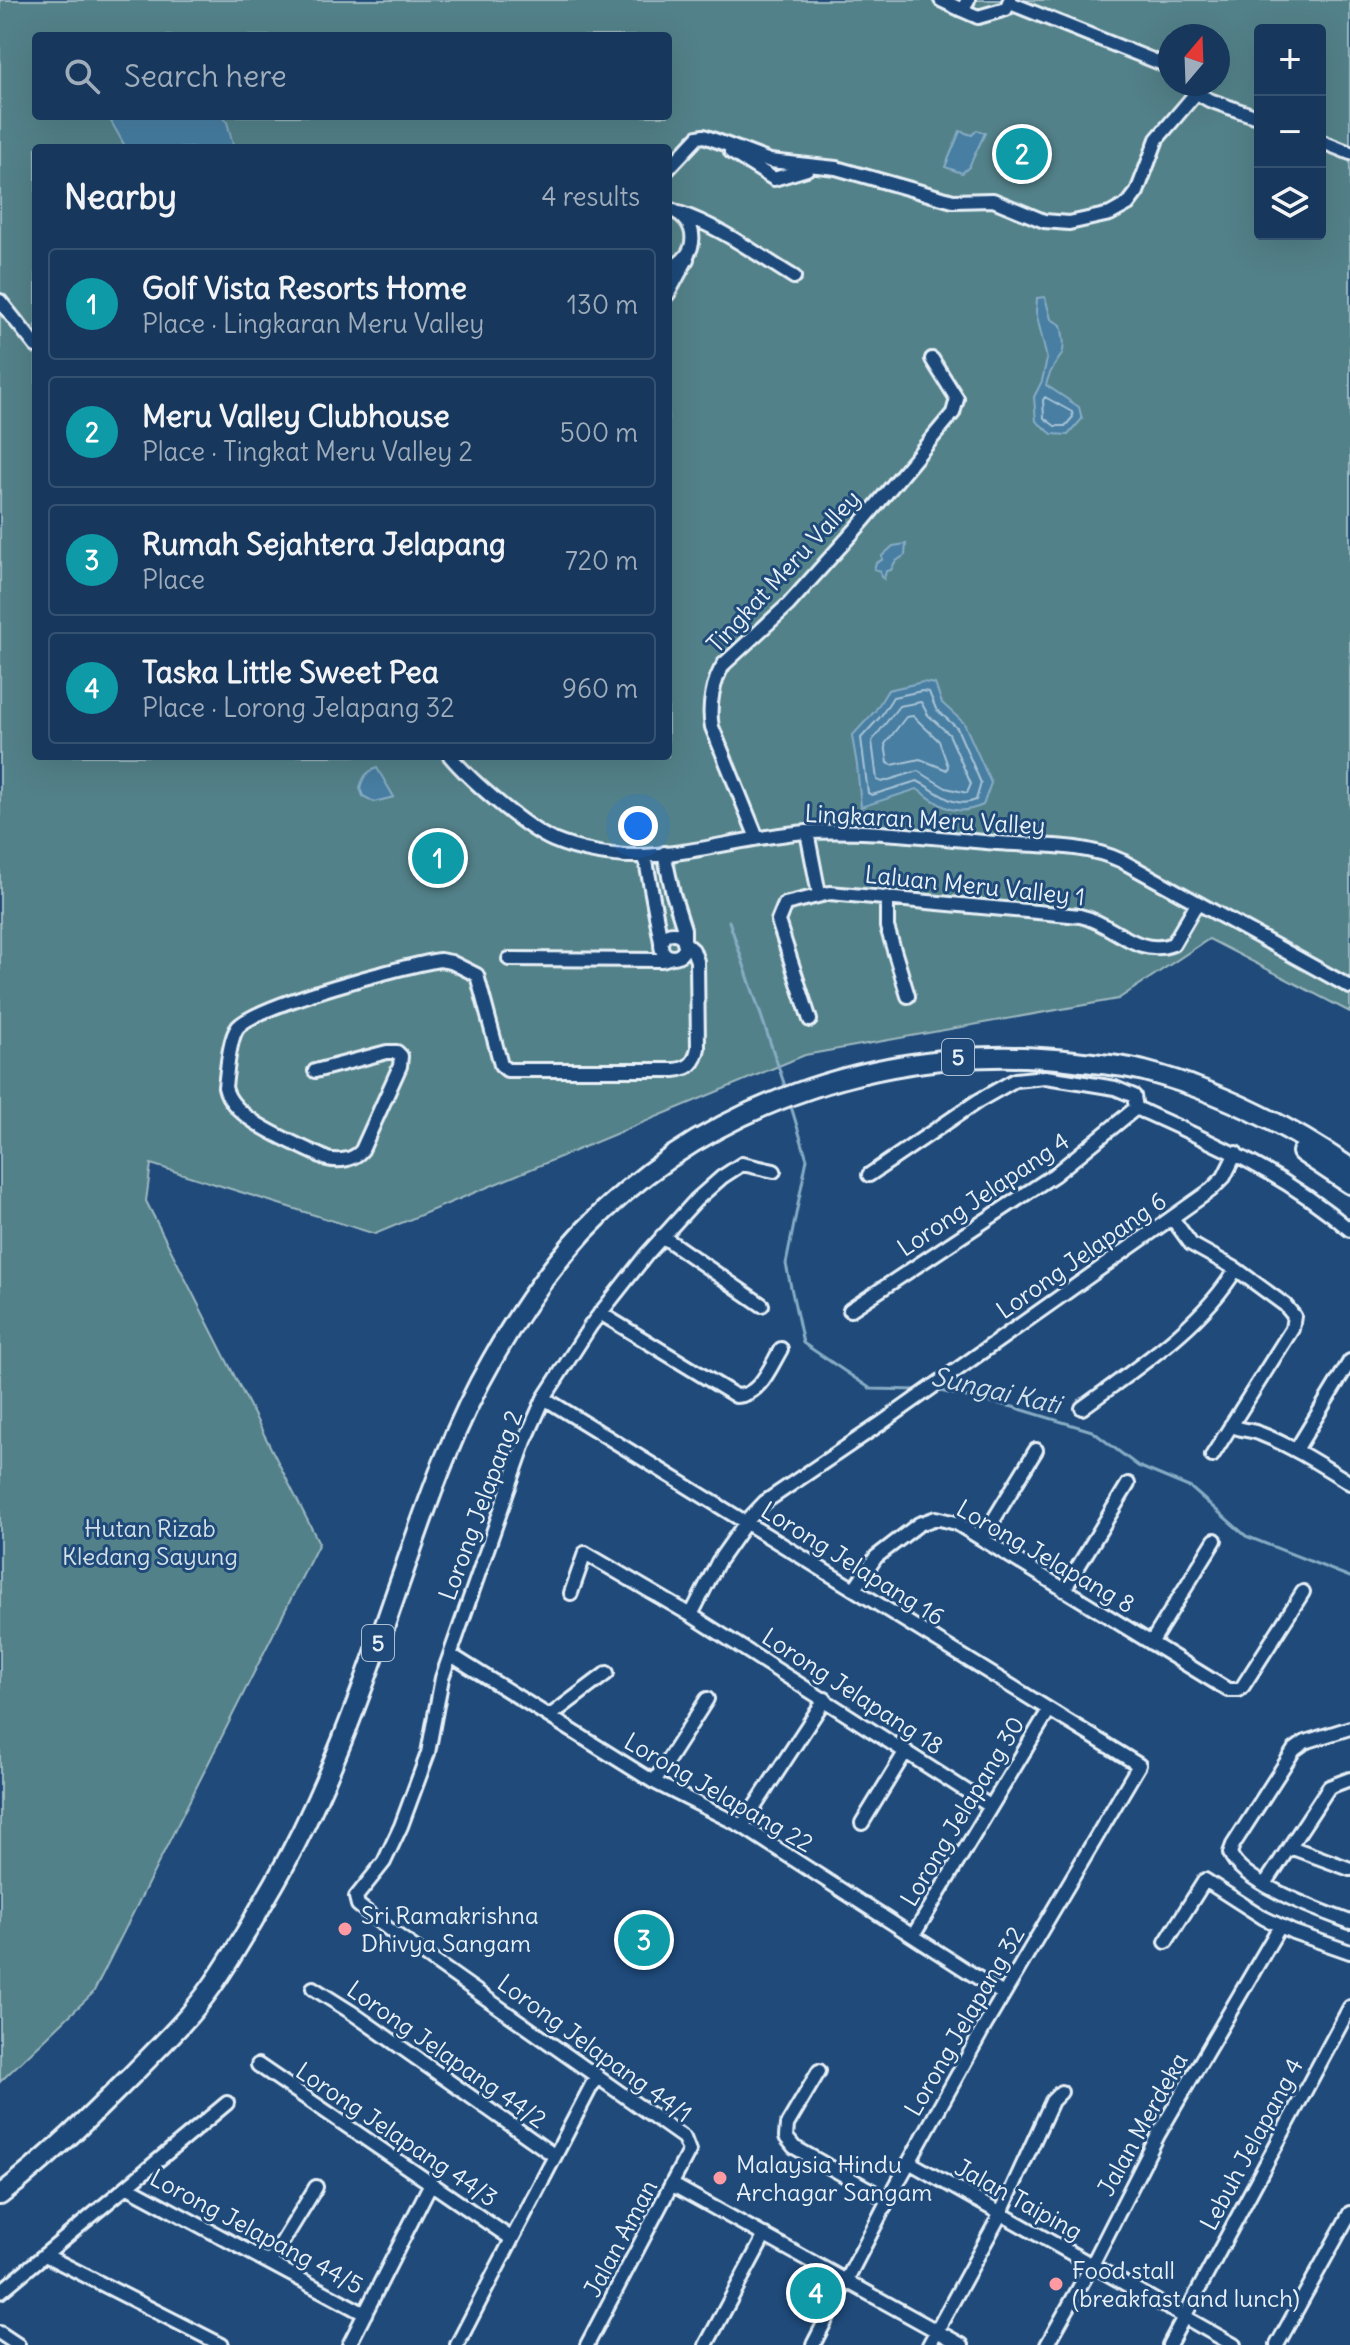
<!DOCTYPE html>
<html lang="en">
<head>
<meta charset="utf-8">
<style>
	:root { --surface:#17385c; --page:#203f62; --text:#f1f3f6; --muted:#9eacbb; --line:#365272; --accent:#ff9aa2 }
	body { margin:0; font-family:Delius,sans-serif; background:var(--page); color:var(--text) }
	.controls { position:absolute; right:24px; top:24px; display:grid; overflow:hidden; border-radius:8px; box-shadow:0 8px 32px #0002 }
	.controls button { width:72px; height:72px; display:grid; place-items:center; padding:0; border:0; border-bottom:2px solid var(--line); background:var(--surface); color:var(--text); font:40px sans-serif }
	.compass { position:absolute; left:1158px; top:24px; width:72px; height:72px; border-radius:50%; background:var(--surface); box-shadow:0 8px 32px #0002; rotate:19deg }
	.you { position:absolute; left:638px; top:826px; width:28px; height:28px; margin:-20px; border:6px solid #fff; border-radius:50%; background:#1a73e8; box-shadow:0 0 0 12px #1a73e833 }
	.badge { display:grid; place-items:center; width:52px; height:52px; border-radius:50%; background:var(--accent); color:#fff; font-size:26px; font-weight:700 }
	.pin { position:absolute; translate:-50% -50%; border:4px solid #fff; box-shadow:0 2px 8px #0006 }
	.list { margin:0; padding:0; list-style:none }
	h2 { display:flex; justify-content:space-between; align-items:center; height:104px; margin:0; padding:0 32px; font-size:34px }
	h2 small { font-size:26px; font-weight:400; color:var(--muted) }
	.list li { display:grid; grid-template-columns:52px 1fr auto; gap:24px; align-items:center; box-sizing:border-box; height:112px; margin:0 16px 16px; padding:0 16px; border:2px solid var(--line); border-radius:8px }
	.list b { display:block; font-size:30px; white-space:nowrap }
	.list p { margin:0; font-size:26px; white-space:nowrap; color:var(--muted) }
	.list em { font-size:26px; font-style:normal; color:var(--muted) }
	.icon { flex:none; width:44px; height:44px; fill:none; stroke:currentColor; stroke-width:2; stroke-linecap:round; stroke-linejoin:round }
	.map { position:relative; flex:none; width:1350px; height:2345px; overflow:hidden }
	.search { position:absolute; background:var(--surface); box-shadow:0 8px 32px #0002; left:32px; top:32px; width:640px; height:88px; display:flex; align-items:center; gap:20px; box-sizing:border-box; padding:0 28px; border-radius:8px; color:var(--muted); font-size:30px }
	.panel { position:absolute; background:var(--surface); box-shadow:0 8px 32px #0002; left:32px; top:144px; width:640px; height:616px; border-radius:8px }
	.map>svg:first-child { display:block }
	.green { fill:#538189; stroke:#9eb9c0; stroke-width:2; fill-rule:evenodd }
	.water { fill:#477ea2; stroke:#87acc4; stroke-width:2 }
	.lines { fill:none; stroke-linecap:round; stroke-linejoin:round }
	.shore { stroke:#a8c3d6; stroke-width:2 }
	.stream { stroke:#87acc4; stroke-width:3 }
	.minor-casing { stroke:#e8f1f8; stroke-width:18 }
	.highway-casing { stroke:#e8f1f8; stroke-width:24 }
	.minor { stroke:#1f4a7a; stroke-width:12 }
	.highway { stroke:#1f4a7a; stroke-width:18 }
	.poi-dot { fill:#ff9aa2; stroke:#1f4a7a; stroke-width:3 }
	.labels { text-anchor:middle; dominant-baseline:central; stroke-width:6; stroke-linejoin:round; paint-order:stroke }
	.shield { fill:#1f4a7a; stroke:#acbfd2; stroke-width:2 }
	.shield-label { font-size:22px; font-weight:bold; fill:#e8f1f8 }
	.street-label { font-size:24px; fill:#e8f1f8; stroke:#1f4a7a }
	.park-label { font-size:24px; fill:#d2e0e7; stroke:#1f4a7a }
	.poi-label { font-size:24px; fill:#e8f1f8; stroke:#1f4a7a; text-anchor:start }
	.water-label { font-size:26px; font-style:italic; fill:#d0e0eb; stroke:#1f4a7a }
</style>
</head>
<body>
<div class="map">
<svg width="1350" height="2345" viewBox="0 0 1350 2345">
	<rect width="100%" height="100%" fill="#1f4a7a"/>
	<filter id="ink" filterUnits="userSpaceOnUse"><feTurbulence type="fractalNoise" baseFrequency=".0125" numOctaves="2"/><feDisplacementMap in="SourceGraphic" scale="16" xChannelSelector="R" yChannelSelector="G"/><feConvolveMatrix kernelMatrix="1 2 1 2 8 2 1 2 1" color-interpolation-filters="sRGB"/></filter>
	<g filter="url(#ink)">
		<path class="green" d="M0,0H1350V1012L1209,939L1118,999L805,1055L375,1234L151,1164L146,1201L319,1543L93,1993L0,2082ZM1260,30H1320V234H1260ZM36,36H668V116H36ZM1170,36H1218V84H1170ZM36,148H668V756H36Z"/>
		<path class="water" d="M108,116H221L227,122L234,148H126Z
			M977,130L985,133L969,167L962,173L945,167L960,131L972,135Z
			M1045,297L1051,319L1061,325C1070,365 1054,352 1046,385L1079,407L1082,419L1068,435L1052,434L1036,421L1034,397L1042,381L1047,359L1036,312L1037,298Z
			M906,544L905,555L895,562L891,570L886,571L884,579L881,577L880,571L874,569L876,563L882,560V556L893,546Z
			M923,682L935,684L942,703L964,723L991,783L983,805C954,818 941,806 917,789L861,807L857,765L852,736L875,711L888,690Z
			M377,768L394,797L374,802L363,796L360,788C363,777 366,772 377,768Z"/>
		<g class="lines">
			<path class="shore" d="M1045,397L1072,412L1073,417L1065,426H1055L1044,418L1043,400Z
				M922,691L929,692L936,709L957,728L981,783L976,800C953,810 937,790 917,781L872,795L868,793L861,738L881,716L893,697Z
				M921,702L928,715L949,734L971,784L967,793L946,788L918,771L882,782L877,780L872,741L899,706Z
				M913,716L939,741L948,766L947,770L920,759L892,765L888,763L885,744L906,717Z"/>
			<path class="stream" d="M729,921L787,1092
				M790,1103L807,1159L786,1264L803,1343L871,1389L919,1390
				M935,1390L1013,1407L1092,1431L1138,1466L1191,1488L1246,1536L1350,1577"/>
			<g class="minor-casing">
				<path id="minor" d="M941,0L962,10
					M968,0L962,10L978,17L1006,9L1010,0
					M1010,3L1170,67
					M1192,84L1202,96L1209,100L1260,118
					M1320,141L1350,153
					M731,152L774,179L807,169
					M668,169L698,137L704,136L770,161L836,168L953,201L993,200L1044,221L1069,223L1110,214L1128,204L1137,192L1157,139L1197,92
					M668,209C701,218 700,259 668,268
					M679,213C721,227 756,254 794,277
					M668,294L687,259
					M0,301L36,346
					M450,756C470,780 524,827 553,840C579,851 613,857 642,856C697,854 753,835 809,832C871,829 935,838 997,843C1037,846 1085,843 1122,861L1350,987
					M807,832L819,894
					M757,838L712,727C708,707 713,680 724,664L788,605L864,520L953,413L957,399L932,359
					M664,853L673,894L684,929V941
					M645,856L661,942
					M887,897V927L908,996
					M661 945a12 12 0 1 1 24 0a12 12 0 1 1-24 0Z
					M509,959L662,960L672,957
					M810,1020L778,921L785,904L830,893L1080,916C1113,923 1137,958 1173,944L1197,903
					M315,1071L387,1052H397L401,1056L400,1066L362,1150C354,1160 339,1162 327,1159C298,1144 232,1121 225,1087C227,1072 229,1038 238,1027C257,1005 406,965 440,960L451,962L477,975L501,1065L507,1070H674C689,1069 695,1063 698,1048L697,961L693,950L684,942
					M1136,1108C1214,1143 1284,1173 1350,1230
					M869,1175L978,1101L1015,1080L1045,1077L1066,1080L1115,1088L1134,1096L1136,1108
					M1172,1218L1191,1244L1236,1269L1285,1305L1294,1316L1292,1329L1212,1456
					M662,1236L762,1305
					M850,1310L1054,1175L1136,1108
					M600,1313L736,1396C760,1396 770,1367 781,1349
					M544,1398L1139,1765L983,2029L888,2200L813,2345
					M1082,1408C1136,1368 1200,1328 1236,1269
					M1231,1425C1240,1431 1251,1429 1261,1434C1292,1446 1321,1465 1350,1483
					M1296,1450L1350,1361
					M982,1539L1036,1450
					M854,1589L876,1557L919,1524L936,1518L956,1523L1228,1690H1239L1243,1686L1303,1592
					M1064,1590L1128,1484
					M571,1593L585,1553L691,1615
					M1151,1643L1215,1540
					M451,1655L654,1782L742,1826L1003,1994
					M550,1716L607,1673
					M1350,1728L1305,1742L1294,1750L1233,1845L1230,1853C1241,1883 1321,1911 1350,1922
					M654,1782L707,1699
					M990,1806L691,1615L718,1562L746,1522L765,1502L883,1422L1211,1190L1224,1177L1236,1153
					M862,1823L906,1751
					M742,1826L825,1699
					M1290,1847L1350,1869
					M1265,1884L1329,1787L1350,1779
					M913,1936L1049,1710
					M1166,1942L1205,1880L1264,1918L1293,1932L1350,1952
					M313,1988L351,2012L555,2156
					M258,2065L512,2239
					M819,2071L787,2125L786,2137L794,2147L888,2200
					M909,2162L1234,2345
					M673,2185L962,2345
					M128,2187L365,2314
					M45,2255L222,2345
					M270,2262L316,2187
					M0,2292L227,2103
					M0,2333L18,2345
					M349,2345L431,2183
					M457,2345L597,2075
					M587,2345L689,2151L684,2138L391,1931L358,1905L356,1897L384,1862L401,1826L428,1753L442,1678L525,1441L544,1398L591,1325L647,1254L696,1200L722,1177L742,1164L774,1171
					M706,2345L765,2235
					M929,2345L1000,2215L1052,2101L1061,2092
					M1047,2345L1092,2265L1158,2135L1280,1926
					M1169,2345L1350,2007
					M1277,2345L1350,2213"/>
			</g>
			<g class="highway-casing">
				<path id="highway" d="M1302,1152L1350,1184
					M0,2195C48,2158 90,2117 132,2075C160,2046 189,2019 212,1986C235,1954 254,1918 274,1884C326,1793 363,1689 397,1590C425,1511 450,1433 492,1360C518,1314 548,1270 584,1231C709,1099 897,1040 1075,1061C1098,1064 1121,1065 1144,1071C1217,1090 1287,1125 1350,1168"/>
			</g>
			<use href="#minor" class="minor"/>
			<use href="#highway" class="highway"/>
		</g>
	</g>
	<g class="poi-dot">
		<circle cx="345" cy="1929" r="8"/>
		<circle cx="720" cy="2178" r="8"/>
		<circle cx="1056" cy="2284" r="8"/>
	</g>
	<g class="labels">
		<g class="shield">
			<rect x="942" y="1039" width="32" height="36" rx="6"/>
			<rect x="362" y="1625" width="32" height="36" rx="6"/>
		</g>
		<g class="shield-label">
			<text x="958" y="1057">5</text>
			<text x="378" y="1643">5</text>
		</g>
		<g class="street-label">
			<text transform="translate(783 571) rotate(-47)">Tingkat Meru Valley</text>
			<text transform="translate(925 819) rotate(3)">Lingkaran Meru Valley</text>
			<text transform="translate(975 885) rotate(6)">Laluan Meru Valley 1</text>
			<text transform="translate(983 1194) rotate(-34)">Lorong Jelapang 4</text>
			<text transform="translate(1081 1255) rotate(-35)">Lorong Jelapang 6</text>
			<text transform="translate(480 1505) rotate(-70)">Lorong Jelapang 2</text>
			<text transform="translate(1046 1556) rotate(30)">Lorong Jelapang 8</text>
			<text transform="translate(853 1563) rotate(32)">Lorong Jelapang 16</text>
			<text transform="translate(853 1691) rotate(33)">Lorong Jelapang 18</text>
			<text transform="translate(719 1792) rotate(30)">Lorong Jelapang 22</text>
			<text transform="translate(962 1811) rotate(-59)">Lorong Jelapang 30</text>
			<text transform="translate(964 2021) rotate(-60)">Lorong Jelapang 32</text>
			<text transform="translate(595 2048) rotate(36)">Lorong Jelapang 44/1</text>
			<text transform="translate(447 2054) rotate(35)">Lorong Jelapang 44/2</text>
			<text transform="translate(1142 2124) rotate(-61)">Jalan Merdeka</text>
			<text transform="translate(397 2134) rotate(34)">Lorong Jelapang 44/3</text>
			<text transform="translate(1251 2144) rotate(-62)">Lebuh Jelapang 4</text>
			<text transform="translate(1019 2199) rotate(29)">Jalan Taiping</text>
			<text transform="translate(257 2231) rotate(28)">Lorong Jelapang 44/5</text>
			<text transform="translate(620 2238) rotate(-62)">Jalan Aman</text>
		</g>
		<g class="park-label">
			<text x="150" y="1528">Hutan Rizab<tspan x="150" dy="28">Kledang Sayung</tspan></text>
		</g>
		<g class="poi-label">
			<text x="361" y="1915">Sri Ramakrishna<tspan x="361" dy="28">Dhivya Sangam</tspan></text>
			<text x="736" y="2164">Malaysia Hindu<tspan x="736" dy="28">Archagar Sangam</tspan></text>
			<text x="1072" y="2270">Food stall<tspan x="1072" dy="28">(breakfast and lunch)</tspan></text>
		</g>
		<g class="water-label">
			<text transform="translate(996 1390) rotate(13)">Sungai Kati</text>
		</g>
	</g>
</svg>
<div class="controls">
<button>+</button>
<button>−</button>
<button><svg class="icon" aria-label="layers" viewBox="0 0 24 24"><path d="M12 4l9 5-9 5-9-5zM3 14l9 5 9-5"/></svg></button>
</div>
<svg class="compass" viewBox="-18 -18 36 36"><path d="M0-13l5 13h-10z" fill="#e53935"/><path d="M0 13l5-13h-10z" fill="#9eacbb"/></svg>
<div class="you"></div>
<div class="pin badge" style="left:438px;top:858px;background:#0f9aa8">1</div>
<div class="pin badge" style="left:1022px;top:154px;background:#0f9aa8">2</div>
<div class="pin badge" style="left:644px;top:1940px;background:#0f9aa8">3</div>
<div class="pin badge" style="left:816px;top:2293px;background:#0f9aa8">4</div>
<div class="search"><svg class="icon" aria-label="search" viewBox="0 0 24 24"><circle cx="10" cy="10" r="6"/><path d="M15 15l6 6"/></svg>Search here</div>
<section class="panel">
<h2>Nearby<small>4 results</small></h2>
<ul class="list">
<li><span class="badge" style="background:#0f9aa8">1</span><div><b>Golf Vista Resorts Home</b><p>Place · Lingkaran Meru Valley</p></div><em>130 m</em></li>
<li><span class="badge" style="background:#0f9aa8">2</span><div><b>Meru Valley Clubhouse</b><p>Place · Tingkat Meru Valley 2</p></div><em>500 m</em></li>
<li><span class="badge" style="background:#0f9aa8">3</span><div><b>Rumah Sejahtera Jelapang</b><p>Place</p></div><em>720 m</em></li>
<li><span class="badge" style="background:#0f9aa8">4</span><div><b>Taska Little Sweet Pea</b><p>Place · Lorong Jelapang 32</p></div><em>960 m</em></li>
</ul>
</section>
</div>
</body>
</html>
